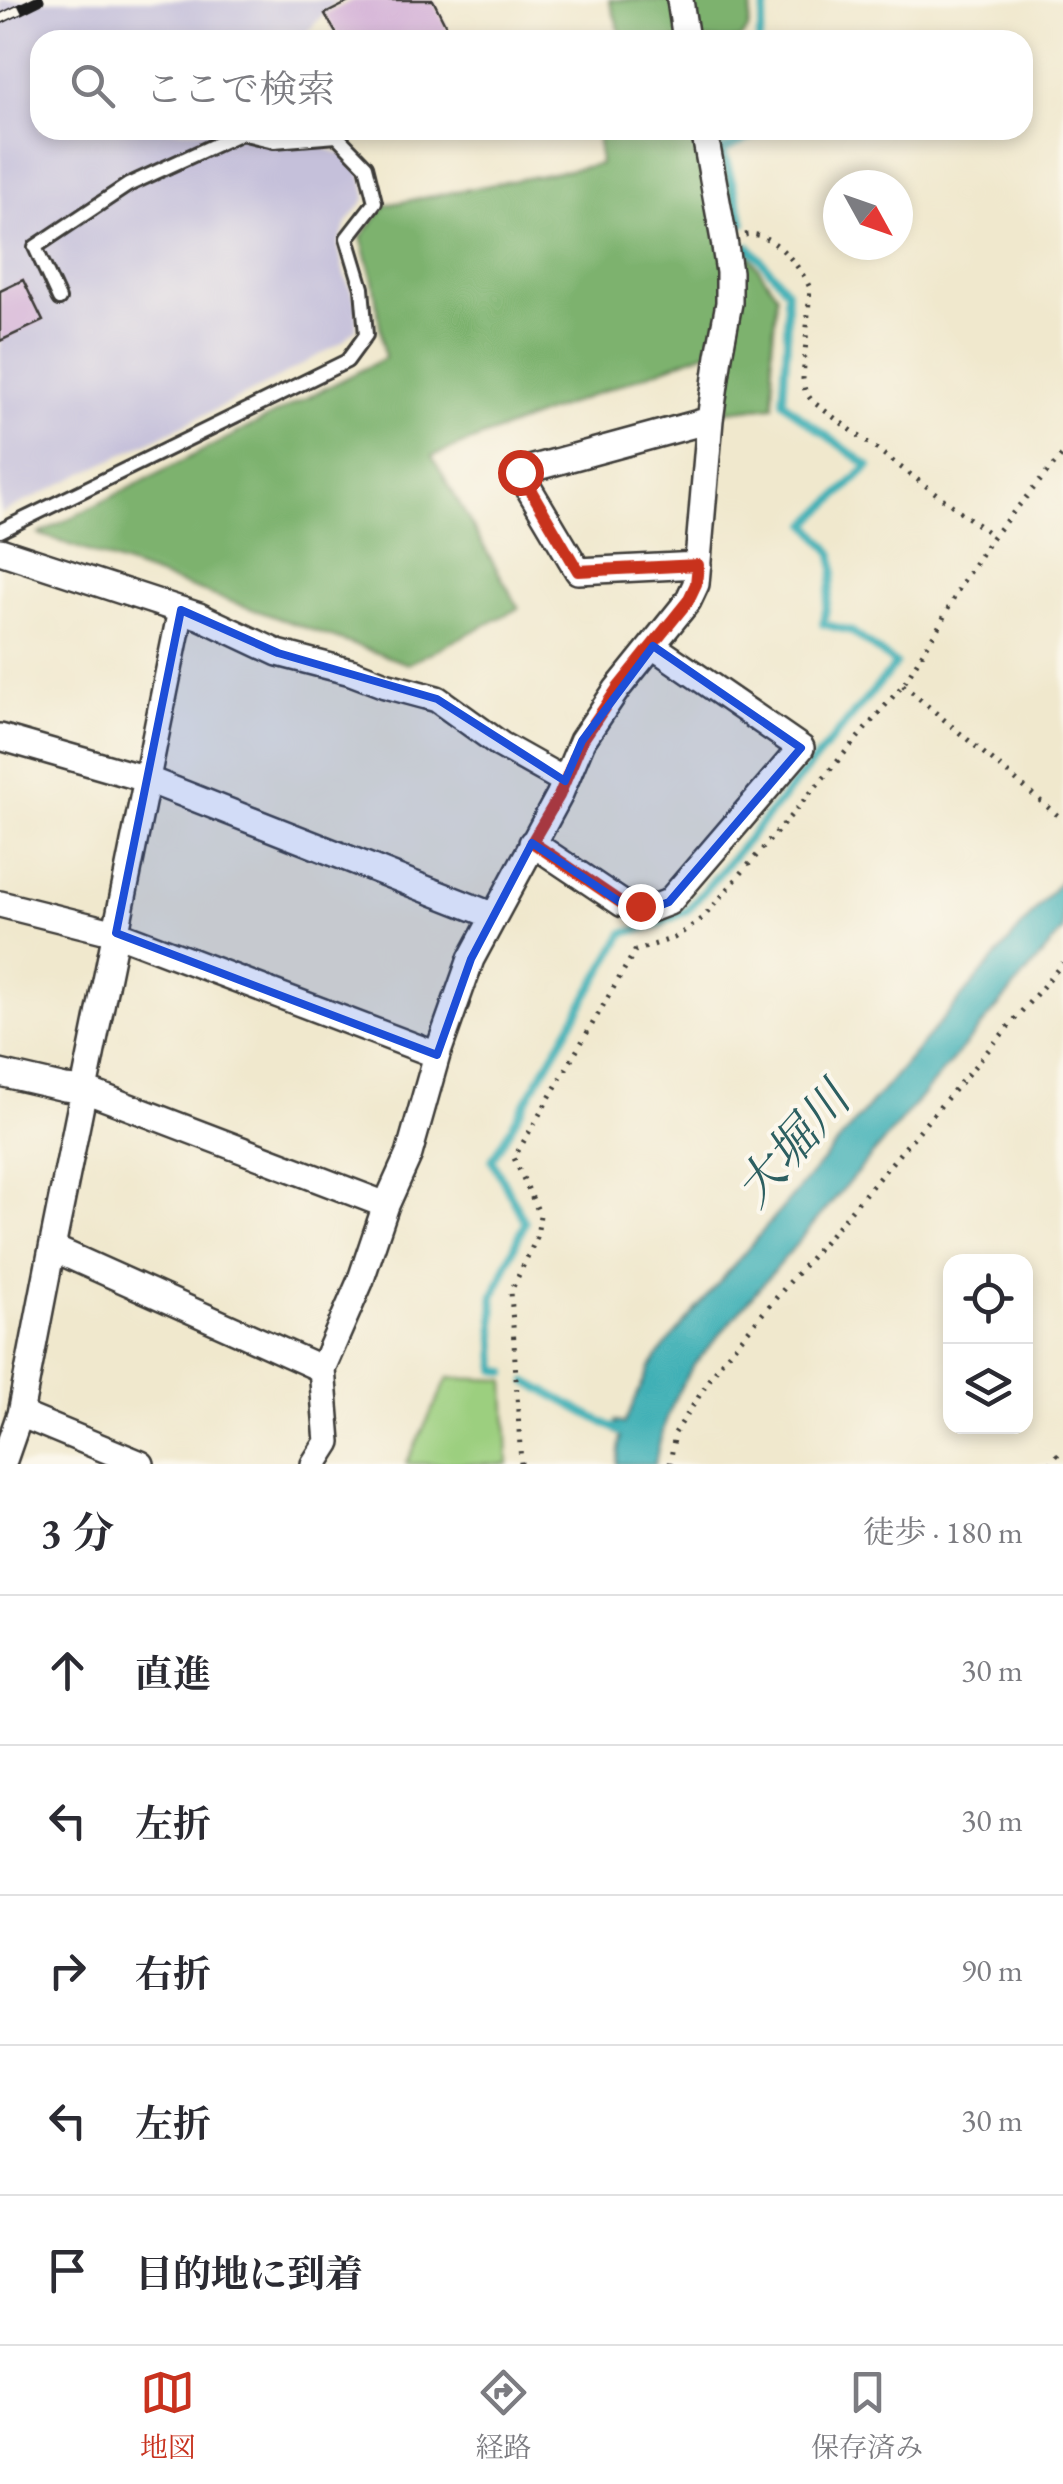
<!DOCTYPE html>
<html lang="ja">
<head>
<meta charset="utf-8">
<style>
	:root { --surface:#fff; --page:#f7f7f7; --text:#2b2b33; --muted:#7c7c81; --line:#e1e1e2; --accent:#c8321e }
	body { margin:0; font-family:"EB Garamond","Noto Serif JP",serif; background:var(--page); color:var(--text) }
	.controls { position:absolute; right:30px; bottom:30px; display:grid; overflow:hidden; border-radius:20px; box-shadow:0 5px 15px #0003 }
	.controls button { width:90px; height:90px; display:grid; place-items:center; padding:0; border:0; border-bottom:2px solid var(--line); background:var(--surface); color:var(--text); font:50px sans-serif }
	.compass { position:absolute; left:823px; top:170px; width:90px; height:90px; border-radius:50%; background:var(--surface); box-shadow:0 5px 15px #0003; rotate:130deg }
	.stop { position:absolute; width:30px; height:30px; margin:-22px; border:8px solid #c8321e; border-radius:50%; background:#fff }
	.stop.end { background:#c8321e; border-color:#fff; box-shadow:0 2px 10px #0008 }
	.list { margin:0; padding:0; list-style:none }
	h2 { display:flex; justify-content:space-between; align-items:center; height:130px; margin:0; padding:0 40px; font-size:42px }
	h2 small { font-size:32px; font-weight:400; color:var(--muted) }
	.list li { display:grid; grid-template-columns:65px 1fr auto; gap:30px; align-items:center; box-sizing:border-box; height:150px; padding:0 40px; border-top:2px solid var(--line) }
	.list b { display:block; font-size:38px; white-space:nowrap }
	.list em { font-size:32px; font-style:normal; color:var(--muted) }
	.icon { flex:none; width:55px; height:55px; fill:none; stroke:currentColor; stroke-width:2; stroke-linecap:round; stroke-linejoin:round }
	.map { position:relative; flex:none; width:1063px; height:1464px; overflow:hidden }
	.search { position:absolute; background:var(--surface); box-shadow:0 5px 15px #0003; left:30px; right:30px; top:30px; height:110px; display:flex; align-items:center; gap:25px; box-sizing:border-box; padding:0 35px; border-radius:30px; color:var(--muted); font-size:38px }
	.sheet { height:880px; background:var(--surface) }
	nav { display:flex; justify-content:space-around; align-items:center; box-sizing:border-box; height:140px; border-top:2px solid var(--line); background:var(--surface); font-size:28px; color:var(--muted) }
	nav a { display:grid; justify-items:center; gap:5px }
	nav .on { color:var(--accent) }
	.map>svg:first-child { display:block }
	.industrial { fill:#c5c0da }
	.green { fill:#9ccf7f; stroke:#5c764e; stroke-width:2.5 }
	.forest { fill:#7db26e; stroke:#4c6745; stroke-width:2.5 }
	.water { fill:#3fb0b6; stroke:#2e6669; stroke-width:2.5 }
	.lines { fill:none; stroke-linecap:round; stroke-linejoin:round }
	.stream { stroke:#3fb0b6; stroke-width:8 }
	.building { fill:#d2aed6 }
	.service-casing { stroke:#3c3b37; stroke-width:18 }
	.minor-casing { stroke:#3c3b37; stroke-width:30 }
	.path { stroke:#3c3b37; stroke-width:5; stroke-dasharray:2.5 8; stroke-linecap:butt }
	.service { stroke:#fff; stroke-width:12 }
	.minor { stroke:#fff; stroke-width:25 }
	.rail-casing { stroke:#1c1c1c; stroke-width:11 }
	.rail { stroke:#fbf7ec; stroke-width:8; stroke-dasharray:22; stroke-linecap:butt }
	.route { stroke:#c8321e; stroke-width:12 }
	.marked { fill:#1d4ed8; fill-opacity:0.2; stroke:#1d4ed8; stroke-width:8; stroke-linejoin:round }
	.labels { text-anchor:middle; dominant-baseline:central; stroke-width:8; stroke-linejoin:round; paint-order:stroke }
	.water-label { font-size:48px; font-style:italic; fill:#2c5f61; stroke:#fbf7ec }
</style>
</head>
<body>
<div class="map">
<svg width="1063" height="1464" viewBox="0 0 1063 1464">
	<rect width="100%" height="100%" fill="#fbf7ec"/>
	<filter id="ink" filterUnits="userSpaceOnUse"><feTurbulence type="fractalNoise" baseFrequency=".01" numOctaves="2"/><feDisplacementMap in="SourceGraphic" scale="20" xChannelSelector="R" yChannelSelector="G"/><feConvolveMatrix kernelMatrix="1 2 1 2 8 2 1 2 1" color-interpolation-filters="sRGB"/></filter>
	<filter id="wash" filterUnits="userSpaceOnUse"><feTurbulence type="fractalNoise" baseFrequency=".0048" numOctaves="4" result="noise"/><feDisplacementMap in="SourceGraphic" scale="40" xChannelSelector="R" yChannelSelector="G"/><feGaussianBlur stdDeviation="2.25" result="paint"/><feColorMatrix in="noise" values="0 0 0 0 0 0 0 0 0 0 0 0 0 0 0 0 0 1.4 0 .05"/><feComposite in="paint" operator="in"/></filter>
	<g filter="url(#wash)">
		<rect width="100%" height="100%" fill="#f0e8cd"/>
		<path class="industrial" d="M0,0H337L300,40H40V130H300L314,144L341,154L354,163L361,171L366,198L348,221L338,245L344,274L357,304L356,329L341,343L263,386L0,514Z"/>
		<path class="green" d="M448,1378L505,1380L508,1464H406Z"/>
		<path class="forest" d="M609,0H753L748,30L739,40H623Z
			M597,130H746L718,146L738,212L743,246L777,295L772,348L774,406L727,411L730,343L432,456L519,608L408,664L39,534L385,358L373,280L361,237L386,205L600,164Z"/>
		<path class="water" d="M1063,878V930L693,1366C673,1397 661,1428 655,1464H617L621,1436L615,1432L616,1421L624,1424L650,1367L665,1346Z"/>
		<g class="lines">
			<path class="stream" d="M759,40L767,0
				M744,223L723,150L766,130
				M506,1372L496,1370L493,1297L525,1222L492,1160L624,933L658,925L688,910L896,664L851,631L823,624L834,570L833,554L808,524L869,466L801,417L783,401L787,343V290L749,246
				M528,1382L621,1432"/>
		</g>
		<g id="blocks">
			<path class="building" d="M353,0H433L452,38L448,40H340L325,14Z
				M23,280L43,321L0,341V291Z"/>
		</g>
	</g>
	<g filter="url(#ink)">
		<use href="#blocks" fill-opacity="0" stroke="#3c3b37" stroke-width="2.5"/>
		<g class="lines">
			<g class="service-casing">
				<path id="service" d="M0,531L347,361L366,335L362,288L347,238L375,202L366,166L337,136L274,141L241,133L128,185L35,247L59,299"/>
			</g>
			<g class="minor-casing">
				<path id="minor" d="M680,0L686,40
					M0,551L199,616L278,653L351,672L385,685L437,699L501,745L565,781
					M698,565L578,571L519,472L710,420
					M181,610L52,1248L322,1369
					M0,737L146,779L494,916
					M532,843L623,904L640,906L648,910L669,902L801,748L653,646
					M0,904L116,933L437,1055
					M0,1073L65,1088L85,1090L386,1205
					M20,1414L141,1464
					M4,1460L20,1414L52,1248
					M314,1464L328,1442L322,1369L360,1282L386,1205L409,1154L437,1055L471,959L559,796L582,741L617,689L688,601L696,584L710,420L719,356L729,303V272L724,240L704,130"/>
			</g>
			<path class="path" d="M745,235C771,229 800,266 810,288L803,379L805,391L812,401L993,536
				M903,685L1063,820
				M521,1464L511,1291L537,1237L540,1215L514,1158L635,951L674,938L702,919L903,685L938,628L962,583L993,536L1063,454
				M670,1464L675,1433L722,1361L1063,963
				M1050,1464L1063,1448"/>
			<use href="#service" class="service"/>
			<use href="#minor" class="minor"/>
			<g class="rail-casing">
				<path id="rail" d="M0,19L39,0"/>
			</g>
			<use href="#rail" class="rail"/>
		</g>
	</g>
	<g class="lines" filter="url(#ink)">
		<path class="route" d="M520,472L578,571L698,565L696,584L688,601L617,689L582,741L559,796L532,842L623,904L640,906"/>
	</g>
	<path class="marked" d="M181,610L278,653L437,699L565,781L582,741L653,646L801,748L669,902L648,910L623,904L532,843L471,959L437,1055L116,933Z"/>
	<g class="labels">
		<g class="water-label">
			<text transform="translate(792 1144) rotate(-49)">大堀川</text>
		</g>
	</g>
</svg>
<div class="controls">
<button><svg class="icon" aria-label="locate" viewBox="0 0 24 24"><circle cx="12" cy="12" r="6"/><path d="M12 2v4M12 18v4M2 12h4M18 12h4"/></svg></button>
<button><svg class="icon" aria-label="layers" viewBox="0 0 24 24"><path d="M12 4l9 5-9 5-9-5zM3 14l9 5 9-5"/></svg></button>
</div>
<svg class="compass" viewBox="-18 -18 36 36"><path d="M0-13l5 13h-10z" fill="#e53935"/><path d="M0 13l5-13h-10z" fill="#7c7c81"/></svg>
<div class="stop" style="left:520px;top:472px"></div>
<div class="stop end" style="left:640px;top:906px"></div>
<div class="search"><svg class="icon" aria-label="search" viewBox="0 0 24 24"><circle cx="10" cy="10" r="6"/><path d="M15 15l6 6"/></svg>ここで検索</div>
</div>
<section class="sheet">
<h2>3 分<small>徒歩 · 180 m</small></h2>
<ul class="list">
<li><svg class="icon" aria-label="ahead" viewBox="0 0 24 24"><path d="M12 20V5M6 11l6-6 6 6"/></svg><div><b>直進</b></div><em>30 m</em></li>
<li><svg class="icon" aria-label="left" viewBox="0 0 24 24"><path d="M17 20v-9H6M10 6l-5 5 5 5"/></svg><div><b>左折</b></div><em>30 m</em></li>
<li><svg class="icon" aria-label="right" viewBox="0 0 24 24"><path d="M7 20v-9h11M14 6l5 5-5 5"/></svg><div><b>右折</b></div><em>90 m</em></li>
<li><svg class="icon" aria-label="left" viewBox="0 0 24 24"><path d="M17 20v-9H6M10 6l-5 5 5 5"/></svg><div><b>左折</b></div><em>30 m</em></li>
<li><svg class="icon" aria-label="arrive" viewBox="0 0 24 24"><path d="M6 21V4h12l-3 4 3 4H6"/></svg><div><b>目的地に到着</b></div></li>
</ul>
</section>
<nav>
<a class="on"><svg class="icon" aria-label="map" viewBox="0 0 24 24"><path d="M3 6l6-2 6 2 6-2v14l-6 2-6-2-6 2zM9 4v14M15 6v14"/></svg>地図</a>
<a><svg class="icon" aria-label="directions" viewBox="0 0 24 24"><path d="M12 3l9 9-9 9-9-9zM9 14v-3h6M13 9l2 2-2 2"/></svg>経路</a>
<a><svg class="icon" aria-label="saved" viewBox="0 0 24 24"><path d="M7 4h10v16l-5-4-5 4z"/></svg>保存済み</a>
</nav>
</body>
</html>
